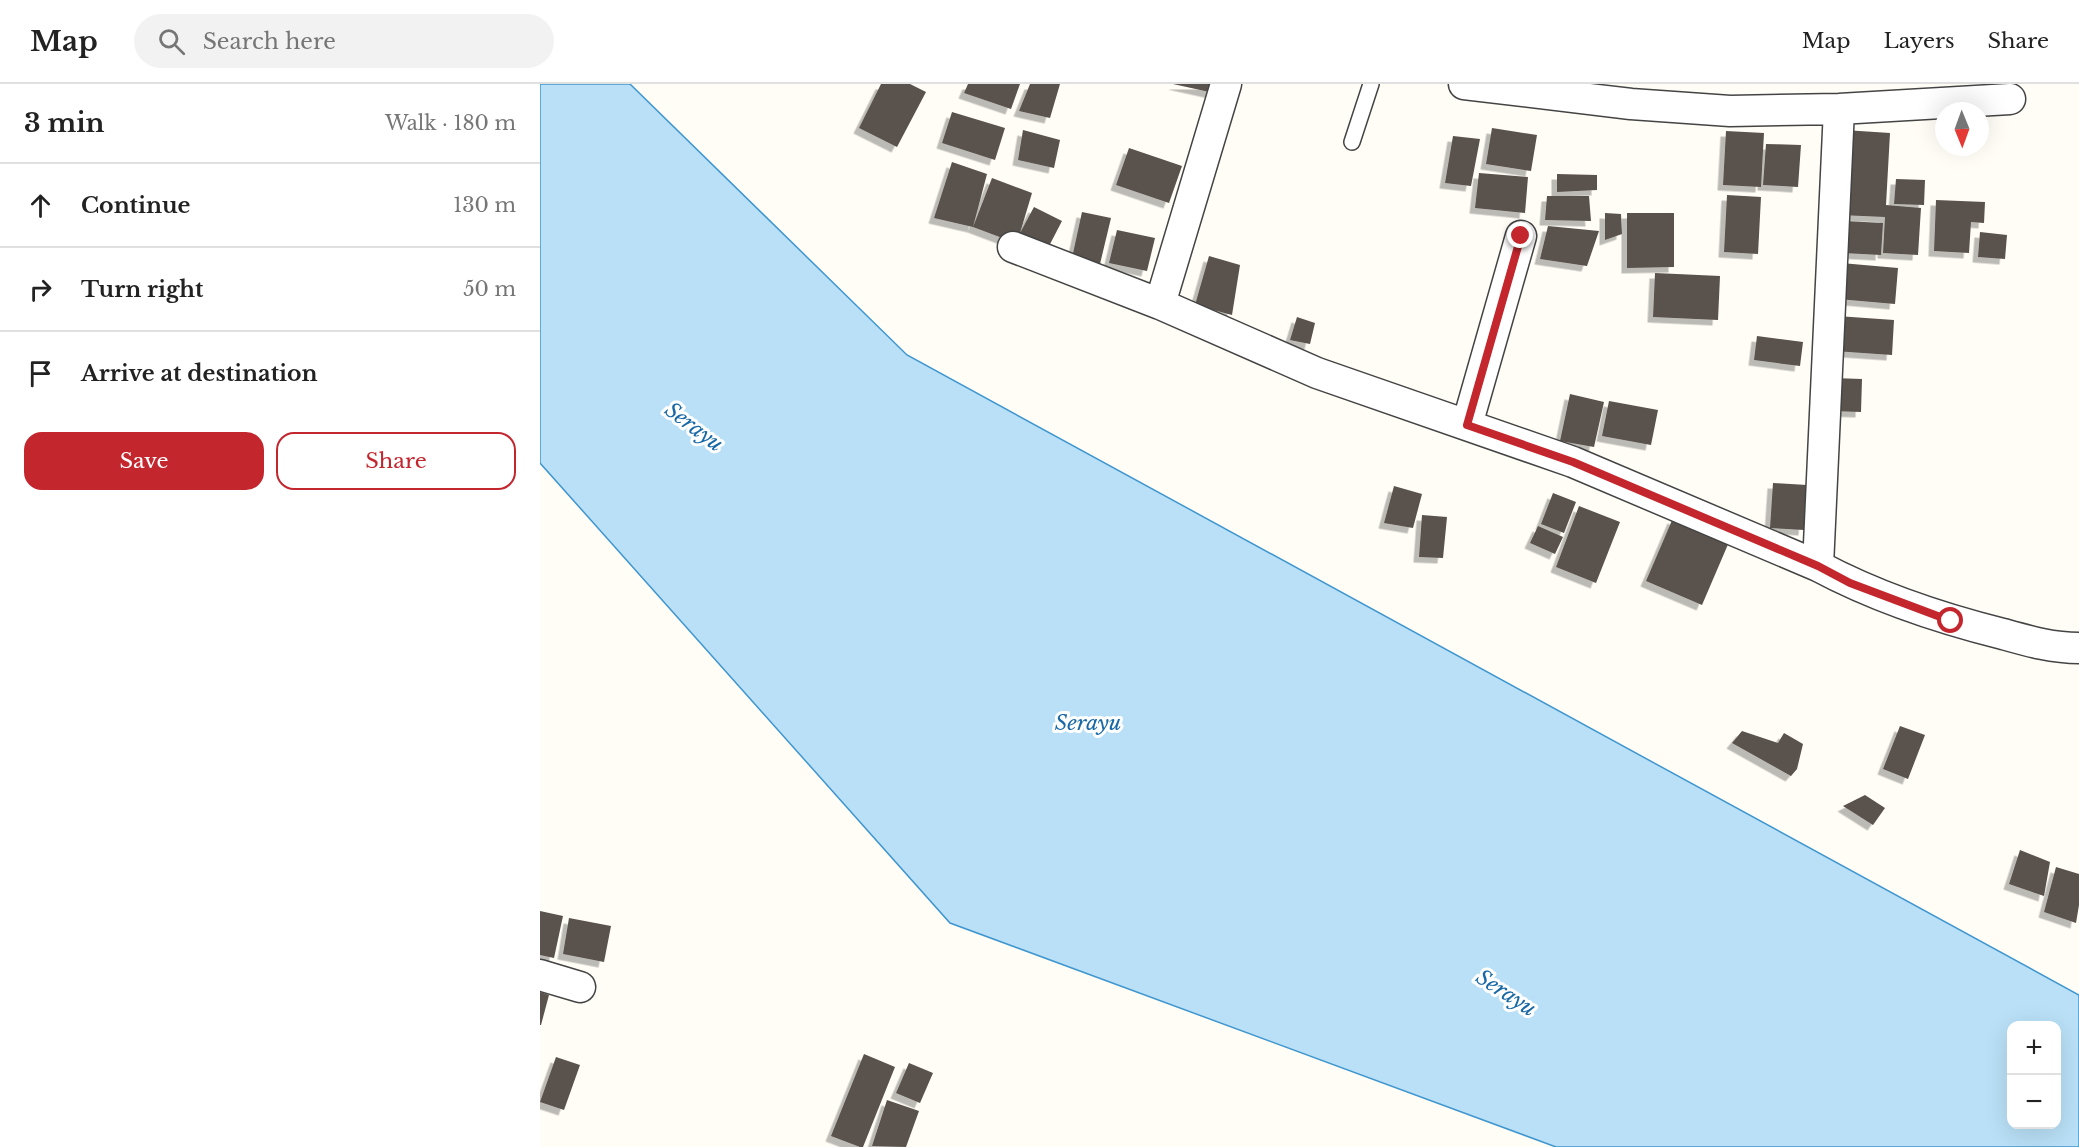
<!DOCTYPE html>
<html lang="en">
<head>
<meta charset="utf-8">
<style>
	:root { --surface:#fff; --page:#f2f2f2; --text:#222; --muted:#767676; --line:#e0e0e0; --accent:#c4262e }
	body { margin:0; font-family:"Libre Baskerville",serif; background:var(--page); color:var(--text) }
	.controls { position:absolute; right:18px; bottom:18px; display:grid; overflow:hidden; border-radius:12px; box-shadow:0 6px 24px #0002 }
	.controls button { width:54px; height:54px; display:grid; place-items:center; padding:0; border:0; border-bottom:2px solid var(--line); background:var(--surface); color:var(--text); font:30px sans-serif }
	.compass { position:absolute; left:1395px; top:18px; width:54px; height:54px; border-radius:50%; background:var(--surface); box-shadow:0 6px 24px #0002; rotate:179deg }
	.stop { position:absolute; width:18px; height:18px; margin:-14px; border:4px solid #c4262e; border-radius:50%; background:#fff }
	.stop.end { background:#c4262e; border-color:#fff; box-shadow:0 2px 6px #0008 }
	.list { margin:0; padding:0; list-style:none }
	h2 { display:flex; justify-content:space-between; align-items:center; height:78px; margin:0; padding:0 24px; font-size:26px }
	h2 small { font-size:20px; font-weight:400; color:var(--muted) }
	.list li { display:grid; grid-template-columns:39px 1fr auto; gap:18px; align-items:center; box-sizing:border-box; height:84px; padding:0 24px; border-top:2px solid var(--line) }
	.list b { display:block; font-size:22px; white-space:nowrap }
	.list em { font-size:20px; font-style:normal; color:var(--muted) }
	.actions { display:flex; gap:12px; padding:18px 24px }
	.actions a { flex:1; padding:14px 0; border:2px solid var(--accent); border-radius:18px; text-align:center; font-size:21px; color:var(--accent) }
	.actions .main { background:var(--accent); color:#fff }
	.icon { flex:none; width:33px; height:33px; fill:none; stroke:currentColor; stroke-width:2; stroke-linecap:round; stroke-linejoin:round }
	.map { position:relative; flex:none; width:1539px; height:1063px; overflow:hidden }
	header { display:flex; align-items:center; gap:36px; box-sizing:border-box; height:84px; padding:0 30px; background:var(--surface); border-bottom:2px solid var(--line) }
	header strong { font-size:28px }
	nav { display:flex; gap:33px; margin-inline-start:auto; font-size:21px }
	.search { width:420px; height:54px; background:var(--page); display:flex; align-items:center; gap:15px; box-sizing:border-box; padding:0 21px; border-radius:33px; color:var(--muted); font-size:22px }
	main { display:flex }
	aside { flex:1; background:var(--surface) }
	.map>svg:first-child { display:block }
	.water { fill:#b9e0f7; stroke:#3f96cf; stroke-width:1.5; fill-rule:evenodd }
	.building { fill:#5a524d; filter:url(#shadow) }
	.lines { fill:none; stroke-linecap:round; stroke-linejoin:round }
	.service-casing { stroke:#444; stroke-width:18 }
	.minor-casing { stroke:#444; stroke-width:33 }
	.service { stroke:#fff; stroke-width:15 }
	.minor { stroke:#fff; stroke-width:30 }
	.route { stroke:#c4262e; stroke-width:8 }
	.labels { text-anchor:middle; dominant-baseline:central; stroke-width:6; stroke-linejoin:round; paint-order:stroke }
	.water-label { font-size:21px; font-style:italic; fill:#1768a6; stroke:#fff }
</style>
</head>
<body>
<header>
<strong>Map</strong>
<div class="search"><svg class="icon" aria-label="search" viewBox="0 0 24 24"><circle cx="10" cy="10" r="6"/><path d="M15 15l6 6"/></svg>Search here</div>
<nav><a>Map</a><a>Layers</a><a>Share</a></nav>
</header>
<main>
<aside>
<h2>3 min<small>Walk · 180 m</small></h2>
<ul class="list">
<li><svg class="icon" aria-label="ahead" viewBox="0 0 24 24"><path d="M12 20V5M6 11l6-6 6 6"/></svg><div><b>Continue</b></div><em>130 m</em></li>
<li><svg class="icon" aria-label="right" viewBox="0 0 24 24"><path d="M7 20v-9h11M14 6l5 5-5 5"/></svg><div><b>Turn right</b></div><em>50 m</em></li>
<li><svg class="icon" aria-label="arrive" viewBox="0 0 24 24"><path d="M6 21V4h12l-3 4 3 4H6"/></svg><div><b>Arrive at destination</b></div></li>
</ul>
<div class="actions"><a class="main">Save</a><a>Share</a></div>
</aside>
<div class="map">
<svg width="1539" height="1063" viewBox="0 0 1539 1063">
	<defs>
		<filter id="shadow"><feDropShadow dx="-5.5" dy="5.5" stdDeviation="0" flood-color="#0004"/></filter>
	</defs>
	<rect width="100%" height="100%" fill="#fffdf5"/>
	<path class="water" d="M0,0H90L367,271L1539,911V1063H1016L410,839L0,379ZM1472,942H1516V1040H1472Z"/>
	<path class="building" d="M341,0H370L386,8L357,63L319,44Z
		M428,0H480L471,25L424,9Z
		M490,0H520L510,34L479,27Z
		M633,0H676L674,9Z
		M412,28L465,44L455,76L402,59Z
		M952,44L997,51L991,87L946,80Z
		M483,46L520,56L514,84L478,76Z
		M1304,46L1350,49L1346,121L1381,124L1378,171L1343,169L1345,133L1300,131Z
		M1186,47L1224,49L1221,103L1183,101Z
		M913,52L940,55L931,102L905,99Z
		M1226,60L1261,61L1258,103L1223,101Z
		M589,64L642,82L629,119L576,101Z
		M412,78L447,90L433,143L394,134Z
		M939,89L988,93L985,129L935,124Z
		M1017,90L1057,91V106L1017,108Z
		M452,94L492,109L480,149L494,123L522,137L508,164L480,149L473,158L433,143Z
		M1356,95L1385,96L1384,121L1354,120Z
		M1187,111L1221,113L1218,170L1184,168Z
		M1007,112H1049L1051,137L1005,136Z
		M1396,116L1445,118L1444,139L1431,138L1429,169L1394,167Z
		M542,128L571,134L560,180L532,174Z
		M1065,129L1081,130L1082,150L1065,156Z
		M1087,129H1134V183L1087,184Z
		M1305,137L1343,139L1341,171L1303,169Z
		M1008,142L1059,147L1047,182L1000,175Z
		M577,146L615,154L607,187L569,179Z
		M1440,148L1467,151L1465,175L1438,173Z
		M669,172L700,181L692,231L655,221Z
		M1301,179L1358,184L1355,220L1298,215Z
		M1115,189L1180,192L1178,236L1113,233Z
		M1297,232L1354,236L1352,271L1294,267Z
		M757,233L775,239L770,260L750,256Z
		M1217,252L1263,258L1260,282L1214,276Z
		M1293,294L1322,295L1321,328L1292,327Z
		M1030,310L1064,318L1054,363L1020,357Z
		M1069,317L1118,326L1111,361L1062,352Z
		M1233,399L1267,401L1264,446L1230,444Z
		M854,402L882,410L873,444L844,439Z
		M1013,409L1036,418L1024,449L1001,440Z
		M1039,422L1080,438L1056,499L1016,483Z
		M882,431L907,433L903,474L879,473Z
		M1133,434L1189,458L1162,521L1106,497Z
		M998,442L1023,453L1015,470L990,459Z
		M1360,642L1385,651L1368,695L1343,685Z
		M1202,647L1238,659L1244,649L1263,660L1257,685L1251,692L1192,659Z
		M1325,711L1345,724L1333,741L1303,722Z
		M1480,766L1510,778L1504,812L1469,800Z
		M1516,783L1539,790V821L1536,839L1504,828Z
		M0,827L23,832L14,874L0,871Z
		M29,834L71,842L64,878L23,870Z
		M0,908L9,911L1,941H0Z
		M324,970L355,983L323,1063H320L291,1052Z
		M16,973L40,981L24,1026L0,1018Z
		M369,979L393,989L380,1019L356,1009Z
		M347,1016L379,1027L366,1063L332,1062Z"/>
	<g class="lines">
		<g class="service-casing">
			<path id="service" d="M812,58L831,0"/>
		</g>
		<g class="minor-casing">
			<path id="minor" d="M924,0L1091,20L1190,27L1299,25L1470,15
				M473,163L620,220L777,289L1033,378L1278,482C1336,513 1399,534 1463,550C1488,557 1512,564 1539,564
				M620,220L686,0
				M927,341L981,152
				M1278,482L1299,25
				M0,891L40,903"/>
		</g>
		<use href="#service" class="service"/>
		<use href="#minor" class="minor"/>
	</g>
	<g class="lines">
		<path class="route" d="M981,152L927,341L1033,378L1278,482L1310,499L1411,537"/>
	</g>
	<g class="labels">
		<g class="water-label">
			<text transform="translate(154 343) rotate(37)">Serayu</text>
			<text x="548" y="639">Serayu</text>
			<text transform="translate(966 909) rotate(33)">Serayu</text>
		</g>
	</g>
</svg>
<div class="controls">
<button>+</button>
<button>−</button>
</div>
<svg class="compass" viewBox="-18 -18 36 36"><path d="M0-13l5 13h-10z" fill="#e53935"/><path d="M0 13l5-13h-10z" fill="#767676"/></svg>
<div class="stop" style="left:1411px;top:537px"></div>
<div class="stop end" style="left:981px;top:152px"></div>
</div>
</main>
</body>
</html>
